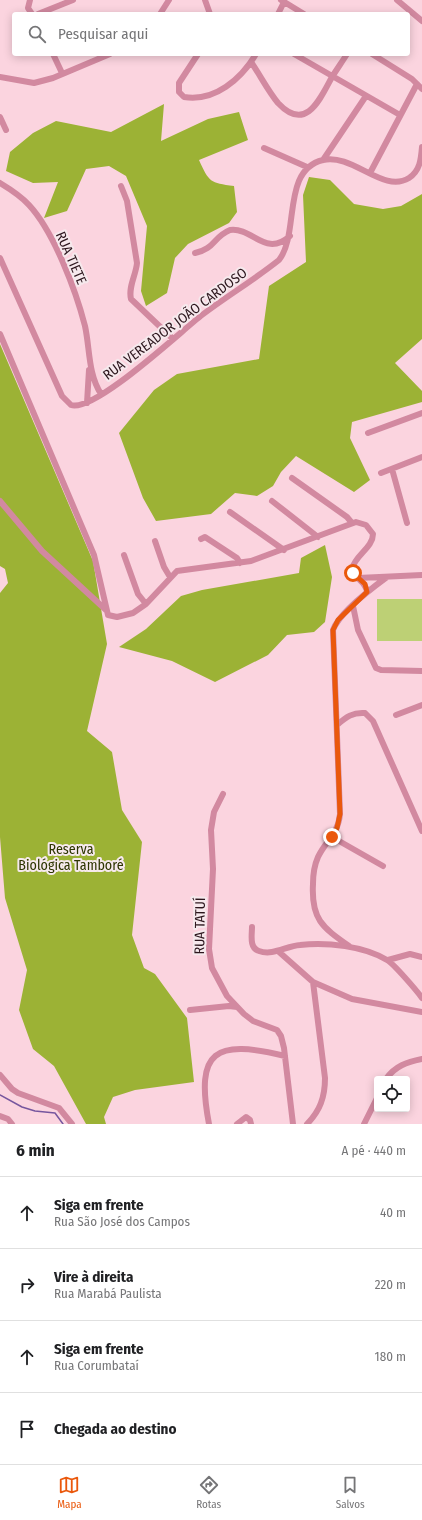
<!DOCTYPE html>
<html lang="pt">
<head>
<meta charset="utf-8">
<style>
	:root { --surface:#fff; --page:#f6f6f6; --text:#202124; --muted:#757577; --line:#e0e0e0; --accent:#ea580c }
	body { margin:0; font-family:"Fira Sans Condensed",sans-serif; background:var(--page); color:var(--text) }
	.controls { position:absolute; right:12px; bottom:12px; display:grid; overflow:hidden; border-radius:4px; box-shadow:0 2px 10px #0003 }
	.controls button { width:36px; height:36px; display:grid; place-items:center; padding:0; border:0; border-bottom:1px solid var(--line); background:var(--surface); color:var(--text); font:20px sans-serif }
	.stop { position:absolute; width:12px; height:12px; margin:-9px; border:3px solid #ea580c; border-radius:50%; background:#fff }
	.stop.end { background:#ea580c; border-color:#fff; box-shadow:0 1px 4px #0008 }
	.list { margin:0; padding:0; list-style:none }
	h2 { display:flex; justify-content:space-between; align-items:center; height:52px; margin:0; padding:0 16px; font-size:17px }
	h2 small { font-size:13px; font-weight:400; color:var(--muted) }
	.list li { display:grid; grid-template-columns:26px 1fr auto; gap:12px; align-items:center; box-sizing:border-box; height:72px; padding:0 16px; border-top:1px solid var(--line) }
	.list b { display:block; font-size:15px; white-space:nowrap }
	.list p { margin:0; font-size:13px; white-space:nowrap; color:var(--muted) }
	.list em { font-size:13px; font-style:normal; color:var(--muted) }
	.icon { flex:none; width:22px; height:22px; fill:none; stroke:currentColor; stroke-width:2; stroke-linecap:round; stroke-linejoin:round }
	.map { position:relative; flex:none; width:422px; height:1124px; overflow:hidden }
	.search { position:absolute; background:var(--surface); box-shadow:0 2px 10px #0003; left:12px; right:12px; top:12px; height:44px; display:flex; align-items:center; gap:10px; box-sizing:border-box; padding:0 14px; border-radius:4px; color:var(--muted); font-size:15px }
	.sheet { height:340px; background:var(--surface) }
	nav { display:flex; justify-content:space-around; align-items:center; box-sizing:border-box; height:56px; border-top:1px solid var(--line); background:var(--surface); font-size:11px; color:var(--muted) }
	nav a { display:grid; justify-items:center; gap:2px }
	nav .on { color:var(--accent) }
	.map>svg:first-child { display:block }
	.green { fill:#bdd075 }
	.forest { fill:#9cb235 }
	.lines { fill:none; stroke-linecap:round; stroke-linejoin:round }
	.stream { stroke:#76569e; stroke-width:1.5 }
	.minor { stroke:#d289a0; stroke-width:6 }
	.route { stroke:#ea580c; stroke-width:5 }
	.labels { text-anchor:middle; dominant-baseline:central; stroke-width:4; stroke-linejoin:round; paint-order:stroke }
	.street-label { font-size:14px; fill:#2c161d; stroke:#f6e9ed }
	.park-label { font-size:14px; fill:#2d3501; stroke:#f6e9ed }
</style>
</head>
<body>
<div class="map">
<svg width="422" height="1124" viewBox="0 0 422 1124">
	<rect width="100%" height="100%" fill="#fbd4df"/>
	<path class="green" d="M377,599H422V641H377Z"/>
	<path class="forest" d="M164,104L161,141L208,119L239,112L248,140L199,160C209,182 210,183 234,186L237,212L229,223L188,244L175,258L167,293L146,306L141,291L147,226L126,176L109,166L86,169L67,211L44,218L58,182L33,183L6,171L10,152L33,133L56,121L111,132Z
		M309,177L330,180L354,204L383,209L401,206L422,194V339L395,363L422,391V402L352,422L350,438L370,480L354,492L296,456L281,472L273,486L257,496L235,493L211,514L156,521L143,498L119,433L154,390L177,374L259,359L269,286L306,262L303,195Z
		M0,344L93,561L107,644L87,731L112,752L122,810L142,842L132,935L144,968L155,974L187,1018L194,1082L135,1090L113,1097L104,1117L106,1124H86L54,1066L33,1049L19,1010L27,970L5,898L0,837V593L8,583L5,569L0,566Z
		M325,545L332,577L325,622L314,632L287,635L268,655L215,682L172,661L119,647L146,629L181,596L202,590L299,573L301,558Z"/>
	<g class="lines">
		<path class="stream" d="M0,1095L22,1107L35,1111L55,1113L63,1124"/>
		<path class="minor" d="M30,0L28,8L32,14
			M205,0L210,14
			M281,0L304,14
			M397,0L422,21
			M38,14L73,0
			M160,14L169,0
			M278,14L284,2
			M53,54L62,73
			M198,54L179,83V92L184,97C215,102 241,79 256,54
			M294,54L400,115
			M372,54L412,79L422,89
			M251,62C260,75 268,91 278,103C306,133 320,99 332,77C337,69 342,62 347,54
			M0,77L34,83L53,78L110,54
			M0,117L6,130
			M264,148L307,167
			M323,160L366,96
			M370,173L417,84
			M0,183C10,189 21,196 29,205C54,232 76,291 85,326C90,349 88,374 101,394
			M121,186L127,201L137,263C136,275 128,287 131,299L173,339
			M195,253C215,249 213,237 230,230C253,227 265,258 290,236
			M0,258L62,396L71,405C94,413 180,332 202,315C227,296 254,280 279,260C300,233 281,170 323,160C353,153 383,194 409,178C420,171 421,159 422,147
			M0,334L94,555L108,615
			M87,403L89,370
			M368,433L422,413
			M392,469L407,523
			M381,473L422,457
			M292,478L347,517L352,523
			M0,501L42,551L106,610
			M272,501L318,537
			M230,512L284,550
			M201,539L205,537L237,558L240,563
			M155,541L164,567L170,577
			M124,555L138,594L146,604
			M358,578L422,575
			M353,606L358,630L376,668L381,670L422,671
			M108,615L117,617L133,613L146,604L177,571L251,561L356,522L366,525L373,534C373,548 355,555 352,569C354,579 366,581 367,592
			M396,715L422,705
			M337,725C346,717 353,712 365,713L373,721L422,831
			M223,794L214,812L211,830L213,869L209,949L212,968L227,996L244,1014L253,1021L277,1030L281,1036L284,1048L293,1124
			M332,837L383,866
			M252,927C252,935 249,948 259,951C273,956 286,946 300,945C327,942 364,946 387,960C394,964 417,991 422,998
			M349,946C322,927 311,919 313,884C313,875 314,866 318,857C326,840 338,835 340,814L333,630C339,613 372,588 387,577
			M278,951L313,982L352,999L422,1012
			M388,960L410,954L422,957
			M190,1010L229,1006L237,1007
			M0,1075L12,1089L18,1093L59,1108L72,1124
			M386,1079C395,1066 407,1062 422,1059
			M0,1116L8,1119L12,1124
			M209,1124C195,1050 215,1039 285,1056
			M237,1124L246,1117L250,1120L251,1124
			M307,1124C320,1111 325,1097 325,1078L313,982
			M364,1124L377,1098"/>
	</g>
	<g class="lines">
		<path class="route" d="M332,837L337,828L340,814L333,630L338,620L367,592L365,584L353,573"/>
	</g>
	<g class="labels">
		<g class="street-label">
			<text transform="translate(71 258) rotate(66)">RUA TIETE</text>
			<text transform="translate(175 324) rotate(-37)">RUA VEREADOR JOÃO CARDOSO</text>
			<text transform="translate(200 926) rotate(-89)">RUA TATUÍ</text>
		</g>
		<g class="park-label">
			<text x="71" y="849">Reserva<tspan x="71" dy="16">Biológica Tamboré</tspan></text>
		</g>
	</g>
</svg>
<div class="controls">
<button><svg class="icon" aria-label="locate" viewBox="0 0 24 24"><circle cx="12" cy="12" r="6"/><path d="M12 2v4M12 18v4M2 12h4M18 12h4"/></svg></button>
</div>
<div class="stop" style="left:353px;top:573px"></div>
<div class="stop end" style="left:332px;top:837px"></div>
<div class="search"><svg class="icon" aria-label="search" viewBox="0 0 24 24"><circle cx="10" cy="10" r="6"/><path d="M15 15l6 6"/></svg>Pesquisar aqui</div>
</div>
<section class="sheet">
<h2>6 min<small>A pé · 440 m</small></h2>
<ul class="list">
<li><svg class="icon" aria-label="ahead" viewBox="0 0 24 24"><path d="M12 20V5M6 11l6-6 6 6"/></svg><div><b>Siga em frente</b><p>Rua São José dos Campos</p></div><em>40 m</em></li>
<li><svg class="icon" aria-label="right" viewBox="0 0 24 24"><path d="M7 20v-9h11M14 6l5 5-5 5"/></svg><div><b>Vire à direita</b><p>Rua Marabá Paulista</p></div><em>220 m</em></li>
<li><svg class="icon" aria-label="ahead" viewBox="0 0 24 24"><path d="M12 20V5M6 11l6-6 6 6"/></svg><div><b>Siga em frente</b><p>Rua Corumbataí</p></div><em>180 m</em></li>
<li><svg class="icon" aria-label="arrive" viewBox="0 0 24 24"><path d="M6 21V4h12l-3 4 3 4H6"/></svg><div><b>Chegada ao destino</b></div></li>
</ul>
</section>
<nav>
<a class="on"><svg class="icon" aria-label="map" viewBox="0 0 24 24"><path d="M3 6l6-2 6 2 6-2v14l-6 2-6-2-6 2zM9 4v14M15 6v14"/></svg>Mapa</a>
<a><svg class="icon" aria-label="directions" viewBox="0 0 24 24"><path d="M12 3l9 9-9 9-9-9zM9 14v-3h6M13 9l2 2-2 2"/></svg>Rotas</a>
<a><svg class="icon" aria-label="saved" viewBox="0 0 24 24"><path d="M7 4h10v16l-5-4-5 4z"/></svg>Salvos</a>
</nav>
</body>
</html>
